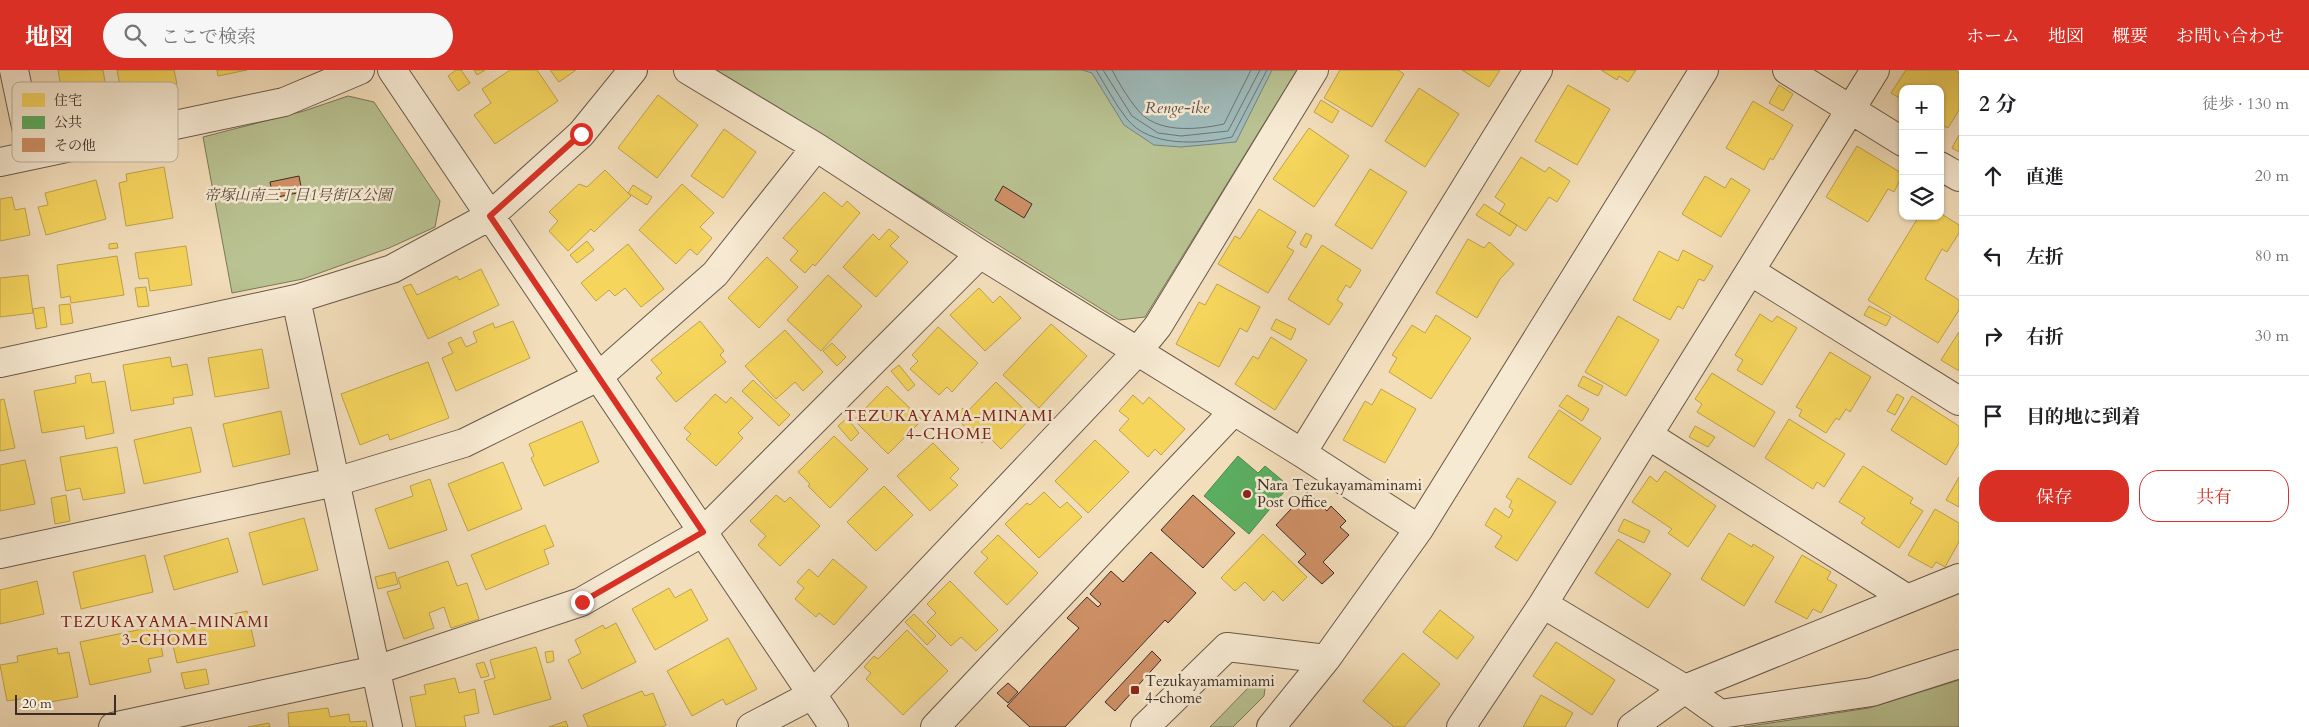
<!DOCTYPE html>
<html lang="ja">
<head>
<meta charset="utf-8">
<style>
	:root { --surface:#fff; --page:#f6f6f6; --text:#202124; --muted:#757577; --line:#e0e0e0; --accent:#d93025 }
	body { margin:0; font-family:Cardo,"Noto Serif JP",serif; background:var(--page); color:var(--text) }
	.controls { position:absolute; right:15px; top:15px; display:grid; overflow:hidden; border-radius:10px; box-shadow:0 1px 4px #0004 }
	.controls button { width:45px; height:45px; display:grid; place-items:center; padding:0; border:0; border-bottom:1px solid var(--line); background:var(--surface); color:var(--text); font:25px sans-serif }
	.scale { position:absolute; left:15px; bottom:12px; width:101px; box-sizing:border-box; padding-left:5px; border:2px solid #3d2d26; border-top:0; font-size:14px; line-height:18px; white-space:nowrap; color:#3d2d26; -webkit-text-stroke:4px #f7ead3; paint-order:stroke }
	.stop { position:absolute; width:15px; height:15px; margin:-11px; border:4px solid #d93025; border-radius:50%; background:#fff }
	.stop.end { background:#d93025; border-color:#fff; box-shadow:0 1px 5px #0008 }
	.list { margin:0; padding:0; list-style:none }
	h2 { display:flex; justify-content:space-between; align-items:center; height:65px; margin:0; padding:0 20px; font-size:21px }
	h2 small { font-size:16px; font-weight:400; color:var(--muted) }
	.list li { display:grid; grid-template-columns:32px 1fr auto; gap:15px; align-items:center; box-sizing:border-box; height:80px; padding:0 20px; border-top:1px solid var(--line) }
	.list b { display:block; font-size:19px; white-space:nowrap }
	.list em { font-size:16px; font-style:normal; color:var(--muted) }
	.actions { display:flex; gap:10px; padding:15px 20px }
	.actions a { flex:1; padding:11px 0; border:1px solid var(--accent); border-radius:20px; text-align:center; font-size:18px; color:var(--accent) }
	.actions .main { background:var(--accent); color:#fff }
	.icon { flex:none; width:28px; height:28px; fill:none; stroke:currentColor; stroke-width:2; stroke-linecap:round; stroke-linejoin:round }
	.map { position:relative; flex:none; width:1959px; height:657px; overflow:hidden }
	header { display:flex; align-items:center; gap:30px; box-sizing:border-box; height:70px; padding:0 25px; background:var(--accent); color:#fff }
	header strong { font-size:24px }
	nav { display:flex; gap:28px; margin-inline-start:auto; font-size:18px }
	.search { width:350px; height:45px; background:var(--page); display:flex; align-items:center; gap:12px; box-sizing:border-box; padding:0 18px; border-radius:28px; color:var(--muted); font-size:19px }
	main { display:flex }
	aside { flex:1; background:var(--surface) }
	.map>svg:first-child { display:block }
	.green { fill:#b9c292; stroke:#7b785c }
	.water { fill:#9fbab9; stroke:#78827e }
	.homes { fill:#f6d55c; stroke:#bea34c }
	.public { fill:#5aae61; stroke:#51874f }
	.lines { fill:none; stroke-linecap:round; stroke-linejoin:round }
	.shore { stroke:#6e7470; stroke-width:1 }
	.building { fill:#cf9066; stroke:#3d2d26 }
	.minor-casing { stroke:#6a594b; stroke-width:30 }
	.minor { stroke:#f7ead3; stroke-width:28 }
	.route { stroke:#d93025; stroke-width:6 }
	.poi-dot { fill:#8f2418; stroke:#f7ead3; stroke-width:2 }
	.labels { text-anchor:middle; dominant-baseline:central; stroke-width:5; stroke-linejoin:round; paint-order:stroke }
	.park-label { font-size:15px; font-style:italic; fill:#564b3c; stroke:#f7ead3 }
	.poi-label { font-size:15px; fill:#3d2d26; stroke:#f7ead3; text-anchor:start }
	.water-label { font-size:16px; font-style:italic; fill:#56504b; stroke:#f7ead3 }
	.neighbourhood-label { font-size:16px; letter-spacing:1px; fill:#7a1f14; stroke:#f7ead3 }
	.key { fill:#f7ead3; stroke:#bfb19f; stroke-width:1 }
	.key-label { font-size:14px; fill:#3d2d26 }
</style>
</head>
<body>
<header>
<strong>地図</strong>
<div class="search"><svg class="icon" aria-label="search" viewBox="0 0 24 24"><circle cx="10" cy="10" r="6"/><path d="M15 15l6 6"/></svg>ここで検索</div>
<nav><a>ホーム</a><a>地図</a><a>概要</a><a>お問い合わせ</a></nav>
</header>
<main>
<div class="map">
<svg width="1959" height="657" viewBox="0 0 1959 657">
	<rect width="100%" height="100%" fill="#f3debb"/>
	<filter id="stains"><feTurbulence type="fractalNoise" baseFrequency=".004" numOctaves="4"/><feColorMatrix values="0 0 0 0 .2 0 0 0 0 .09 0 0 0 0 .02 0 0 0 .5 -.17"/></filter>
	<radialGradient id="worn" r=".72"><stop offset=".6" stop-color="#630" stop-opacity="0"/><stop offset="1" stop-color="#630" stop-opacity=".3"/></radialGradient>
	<path class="green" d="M716,0H1297L1145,247L1119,250Z
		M348,26L374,32L440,131L435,157L389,178L303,209L232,223L203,67L304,41Z
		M1959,610V657H1744L1869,638Z
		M1257,612L1265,618L1264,626L1233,657H1210L1253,613Z"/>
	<path class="water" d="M1082,0H1272L1236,72L1181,77L1154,75L1124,55L1092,3Z"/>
	<path class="homes" d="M58,0H103L107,23L98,24L100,35L65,41Z
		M117,0H174L177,14L141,21L139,12L120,16Z
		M217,0H247L218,6Z
		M456,0H461L470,13L458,21L448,6Z
		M474,0H485L477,5Z
		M510,0H537L558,31L495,74L474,45L491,33L482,19Z
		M550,0H576L559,12Z
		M1340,0H1398L1404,4L1372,57L1324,28Z
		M1462,0H1500L1489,17Z
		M1601,0H1636L1628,12L1619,6L1617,10Z
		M1906,0H1955L1959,3V40L1948,58L1940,54V19H1903V30L1891,23Z
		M1568,15L1610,39L1577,95L1535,71Z
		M1779,15L1793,24L1783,41L1769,33Z
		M1419,18L1459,44L1425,97L1385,71Z
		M658,25L698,55L657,108L618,78Z
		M1321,30L1339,41L1332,53L1314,42Z
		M1753,31L1793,55L1773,90L1770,88L1764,100L1726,78Z
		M1309,58L1349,86L1314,137L1273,109Z
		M724,59L756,82L723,128L691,106Z
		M1959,65V82L1952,78Z
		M1857,76L1903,104L1894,122L1888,119L1868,152L1826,127Z
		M1521,87L1545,102L1549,97L1570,111L1557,132L1549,127L1526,161L1499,144L1505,134L1495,127Z
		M164,97L173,148L126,156L119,113L127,111L126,104Z
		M1370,99L1407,122L1372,179L1335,155Z
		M605,100L631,126L594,162L591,159L568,181L549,161L558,151L549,142L579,114L587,117Z
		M1705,106L1725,118L1731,108L1750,120L1721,167L1682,144Z
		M96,110L106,149L46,165L38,137L48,135L45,123Z
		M682,114L714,143L700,157L712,168L697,185L690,179L676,194L639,160Z
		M633,115L652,127L647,135L628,123Z
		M824,122L842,137L847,131L860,143L815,196L813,194L805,203L790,190L798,181L783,168Z
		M12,127L15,140L25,138L30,165L0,171V129Z
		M1484,134L1517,155L1510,166L1476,145Z
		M1259,139L1296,162L1287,177L1294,181L1268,223L1218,194L1235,166L1240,169Z
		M1940,143L1959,155V163L1947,182L1942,179L1925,209L1959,230V240L1938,273L1868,230L1919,146H1940Z
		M889,159L899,167L890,176L908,192L876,227L843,197L873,164L879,170Z
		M1306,163L1312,166L1306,178L1300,174Z
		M1468,169L1484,178L1489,172L1514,194L1500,209L1477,248L1436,223Z
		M587,171L594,180L577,193L570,185Z
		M117,173L118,178L109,179V174Z
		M628,174L664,219L641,237L625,218L615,226L609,220L596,231L581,213Z
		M1322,175L1361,200L1350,218L1346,215L1337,230L1343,234L1329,255L1288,229Z
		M186,176L192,215L150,221L148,208L139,209L135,183Z
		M1683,180L1713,196L1704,211L1699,209L1683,239L1678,236L1670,250L1633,230L1659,181L1678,191Z
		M117,186L124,225L71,233L70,226L61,228L57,195Z
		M767,187L798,217L759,258L728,228Z
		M481,199L499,235L428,269L403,217L411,214L417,225L457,206L459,210Z
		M28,205L33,243L0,247V208Z
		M828,205L862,236L821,281L787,250Z
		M1217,214L1260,237L1247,262L1240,258L1219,297L1176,274L1199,232L1205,235Z
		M146,217L149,236L138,237L135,218Z
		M979,218L993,233L1000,226L1021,248L985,281L950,245Z
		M70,234L73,253L61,255L59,235Z
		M1869,236L1891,247L1886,256L1864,245Z
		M44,237L47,257L36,259L33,239Z
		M1760,244L1772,252L1777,246L1797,258L1762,315L1737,300L1743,290L1735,285Z
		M1436,245L1471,268L1431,329L1389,302L1397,288L1392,285L1412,255L1425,263Z
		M1618,246L1659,270L1626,326L1585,302Z
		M1276,249L1296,259L1291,270L1271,259Z
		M513,251L530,288L456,321L442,288L453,283L448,273L461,267L466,277L477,272L473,262L493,253L495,258Z
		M700,251L724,281L720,285L726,292L676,332L656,308L662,303L651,290Z
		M1051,254L1087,286L1039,338L1003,305Z
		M938,257L978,293L952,322L947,317L939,325L910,299L918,291L912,285Z
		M785,260L823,302L803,321L795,312L776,329L745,296Z
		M1959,262V301L1941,290Z
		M1271,267L1307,290L1275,340L1235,314L1253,286L1258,289Z
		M832,273L846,287L837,296L823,281Z
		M262,279L269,318L215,327L208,288Z
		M1830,282L1871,307L1850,342L1846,339L1839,350L1836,348L1826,363L1799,346L1802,340L1796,337Z
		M170,287L172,297L187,294L193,325L173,328L174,334L131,341L123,295Z
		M428,292L449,348L390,370L388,364L360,375L341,324Z
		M899,295L915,315L908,321L891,301Z
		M90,303L92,313L105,311L114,363L86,369L84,356L42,363L34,321L76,313L75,306Z
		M1712,303L1775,342L1754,377L1697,342L1702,334L1695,329Z
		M1583,306L1603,316L1598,326L1578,316Z
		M753,310L790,345L779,356L742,321Z
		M996,312L1032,347L1001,379L988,366L982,373L955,347L963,338L967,342Z
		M887,316L922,350L888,384L854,350Z
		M1381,319L1416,339L1385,393L1343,370L1365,331L1372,335Z
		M715,324L726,333L731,327L753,348L738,363L743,368L716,396L686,369L691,364L684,358Z
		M1897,324L1904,328L1895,345L1887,341Z
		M1133,325L1143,334L1149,327L1185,359L1161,385L1155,379L1148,387L1119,360L1129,349L1119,341Z
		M1567,325L1589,339L1582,351L1559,336Z
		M1912,326L1959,356V373L1946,395L1891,360Z
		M4,329L15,378L0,381V330Z
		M1559,340L1601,368L1571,415L1528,387Z
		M281,341L290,384L233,397L223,354Z
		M847,348L859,363L851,371L838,356Z
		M1789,349L1845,384L1824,417L1817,412L1813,419L1765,388Z
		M582,351L599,392L544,416L531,388L534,386L529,374Z
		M1695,356L1715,367L1708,377L1689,367Z
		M191,357L201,402L144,414L134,370Z
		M834,366L868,399L830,438L808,416L810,414L798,402Z
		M1095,370L1129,402L1088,443L1055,411Z
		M933,373L959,399L950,408L958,415L930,441L897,406Z
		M117,377L125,423L83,430L80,418L66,421L60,387Z
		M25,390L35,434L0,441V395Z
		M503,392L522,439L468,461L448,414Z
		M1863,396L1913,428L1910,433L1923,441L1899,478L1861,453L1865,448L1839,432Z
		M1665,401L1716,436L1688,477L1668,463L1672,459L1632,432L1650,406L1657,412Z
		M1959,407V437L1946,430Z
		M1518,408L1556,432L1517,491L1495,477L1502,466L1485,455L1495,438L1509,448L1513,440L1509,437L1512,431L1506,427Z
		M430,409L447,460L389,479L375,439L413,426L410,416Z
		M884,416L913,445L876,481L847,452Z
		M1044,422L1060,438L1067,432L1082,447L1039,488L1005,454L1027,433L1030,435Z
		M66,425L70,451L55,454L51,428Z
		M776,425L785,432L790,427L820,456L780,496L758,475L766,466L750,451Z
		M1935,439L1959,453V472L1945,497L1936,492L1932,498L1908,485Z
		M304,448L318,500L263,515L249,463Z
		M1624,449L1650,461L1644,473L1618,461Z
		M545,455L554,476L544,480L549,494L486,520L471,485Z
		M1729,463L1752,477L1753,474L1774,487L1744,536L1701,509Z
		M1263,464L1307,507L1283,531L1273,521L1264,531L1245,512L1235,521L1221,508Z
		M998,465L1038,503L1007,535L974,503L988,488L981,482Z
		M228,468L238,502L174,520L164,486Z
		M1618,469L1671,504L1648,538L1595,503Z
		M145,485L153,522L81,539L73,502Z
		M1802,485L1831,502L1827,509L1837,515L1821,543L1813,539L1807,549L1775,532Z
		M833,489L867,517L834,555L819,543L816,547L795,529L804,518L797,512L809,499L818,507Z
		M448,491L457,516L467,513L479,549L451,558L444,537L429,543L434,558L404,569L387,522L401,518L398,508Z
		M395,502L398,514L378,519L375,507Z
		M37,511L44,544L0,554V520Z
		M950,511L998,560L976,581L961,567L951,576L927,552L936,543L927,534Z
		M669,518L675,528L691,519L708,550L655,580L632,539Z
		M1440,540L1474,567L1457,589L1423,562Z
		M247,541L255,576L177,593L169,558Z
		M914,544L936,566L927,575L905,552Z
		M616,553L636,592L582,619L568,590L581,583L575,570L603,555L605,559Z
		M157,556L163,586L148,589L151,602L90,615L80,572Z
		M907,560L948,601L903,645L866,609L871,603L864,597L874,586L878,589Z
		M728,568L757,619L726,635L723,629L692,646L667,601Z
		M1556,572L1615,610L1592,645L1533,606Z
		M536,577L551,629L494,645L484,611L495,608L490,590Z
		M57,578L58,584L69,582L78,627L28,636L27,628L7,631L0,595L18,592L17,586Z
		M553,581L554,591L547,593L545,582Z
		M1403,583L1440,614L1404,657H1394L1363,631Z
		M484,592L489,606L481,608L476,594Z
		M206,599L209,614L185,619L181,603Z
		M455,608L459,623L475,619L479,643L464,646L466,657H416L410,627L426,624L424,615Z
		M642,621L645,626L653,623L666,655L662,657H588L583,645Z
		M1541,625L1573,643L1565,657H1523Z
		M328,638L330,647L349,644L350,652L366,651L367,657H289L288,643Z
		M566,651L568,657H549Z
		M269,653L270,657H248Z"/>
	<path class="public" d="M1238,386L1258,403L1265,396L1289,416L1249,464L1204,426Z"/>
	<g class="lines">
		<path class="shore" d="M1096,0C1106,16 1115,34 1127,49C1150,78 1200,74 1232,67L1267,0
			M1103,0L1132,46L1158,63L1181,66L1228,61L1260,0
			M1112,0C1119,13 1127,27 1137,39C1156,64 1196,60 1224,54L1251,0"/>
	</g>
	<path class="building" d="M299,106L302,122L273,128L270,112Z
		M1003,116L1032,134L1024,148L995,130Z
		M1307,422L1327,441L1331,436L1346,451L1340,457L1349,465L1323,492L1334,503L1322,514L1298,492L1306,484L1276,455Z
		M1193,425L1235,463L1203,498L1161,460Z
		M1151,482L1196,523L1168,553L1165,550L1065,657H1030L1007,636L1079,558L1067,548L1087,527L1098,537L1101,534L1090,524L1111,501L1123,512Z
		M1152,581L1161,590L1115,641L1105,632Z
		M1008,613L1018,622L1008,633L997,623Z"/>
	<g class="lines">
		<g class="minor-casing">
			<path id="minor" d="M14,0L32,85
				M392,0L834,657
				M688,0L816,77L980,184L1302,383L1419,459
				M1787,0L1903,72
				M0,92L284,32L360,0
				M1940,96L1959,107
				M1750,201L1959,331
				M296,229L388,657
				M0,293L296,229L392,199L490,146L581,64L633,0
				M1648,365L1906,528
				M1302,383L1538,0
				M0,484L335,412L464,373L598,307L715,204L816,77
				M1543,534L1685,619L1720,644L1872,622L1959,594
				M113,657L376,600L581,532L703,462L980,184
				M751,657L812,625L1137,282L1158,256L1314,0
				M935,657L1233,342
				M1145,657L1227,577L1326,589
				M1271,657L1326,589L1419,459L1704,0
				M1461,657L1543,534L1875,0
				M1632,657L1685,619L1959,508"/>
		</g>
		<use href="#minor" class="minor"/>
	</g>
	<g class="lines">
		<path class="route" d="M581,64L490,146L703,462L582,532"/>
	</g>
	<g class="poi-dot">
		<circle cx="1247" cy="424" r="5"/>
		<rect x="1130" y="615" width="10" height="10" rx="2.5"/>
	</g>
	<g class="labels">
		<g class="park-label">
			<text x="298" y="125">帝塚山南三丁目1号街区公園</text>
		</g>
		<g class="poi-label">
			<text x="1257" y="415">Nara Tezukayamaminami<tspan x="1257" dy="17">Post Office</tspan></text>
			<text x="1145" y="611">Tezukayamaminami<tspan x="1145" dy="17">4-chome</tspan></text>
		</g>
		<g class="water-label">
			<text x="1177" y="38">Renge-ike</text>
		</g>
		<g class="neighbourhood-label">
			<text x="949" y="346">TEZUKAYAMA-MINAMI<tspan x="949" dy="18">4-CHOME</tspan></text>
			<text x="165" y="552">TEZUKAYAMA-MINAMI<tspan x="165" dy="18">3-CHOME</tspan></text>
		</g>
	</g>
	<rect x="12" y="12" width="166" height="80" rx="8" class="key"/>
	<rect x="22" y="23" width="23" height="14" fill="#f6d55c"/>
	<rect x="22" y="46" width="23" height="13" fill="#5aae61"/>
	<rect x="22" y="68" width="23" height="14" fill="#cf9066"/>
	<g class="key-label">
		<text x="54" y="35">住宅</text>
		<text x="54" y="57">公共</text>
		<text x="54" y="80">その他</text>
	</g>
	<rect width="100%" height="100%" filter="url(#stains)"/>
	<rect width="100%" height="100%" fill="url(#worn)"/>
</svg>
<div class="controls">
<button>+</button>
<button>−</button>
<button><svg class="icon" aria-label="layers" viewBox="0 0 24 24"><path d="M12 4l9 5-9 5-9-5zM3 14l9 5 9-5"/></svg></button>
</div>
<div class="scale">20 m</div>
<div class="stop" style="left:581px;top:64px"></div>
<div class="stop end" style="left:582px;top:532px"></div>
</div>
<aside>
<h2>2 分<small>徒歩 · 130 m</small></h2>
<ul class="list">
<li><svg class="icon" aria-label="ahead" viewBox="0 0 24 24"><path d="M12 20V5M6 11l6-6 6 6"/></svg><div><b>直進</b></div><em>20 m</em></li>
<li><svg class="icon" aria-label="left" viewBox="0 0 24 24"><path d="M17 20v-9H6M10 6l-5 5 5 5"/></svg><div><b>左折</b></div><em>80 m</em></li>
<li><svg class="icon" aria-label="right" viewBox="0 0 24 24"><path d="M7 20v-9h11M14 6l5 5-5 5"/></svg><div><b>右折</b></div><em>30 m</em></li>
<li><svg class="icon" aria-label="arrive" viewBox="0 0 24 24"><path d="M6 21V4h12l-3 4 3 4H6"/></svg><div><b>目的地に到着</b></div></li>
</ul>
<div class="actions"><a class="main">保存</a><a>共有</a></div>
</aside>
</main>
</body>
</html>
